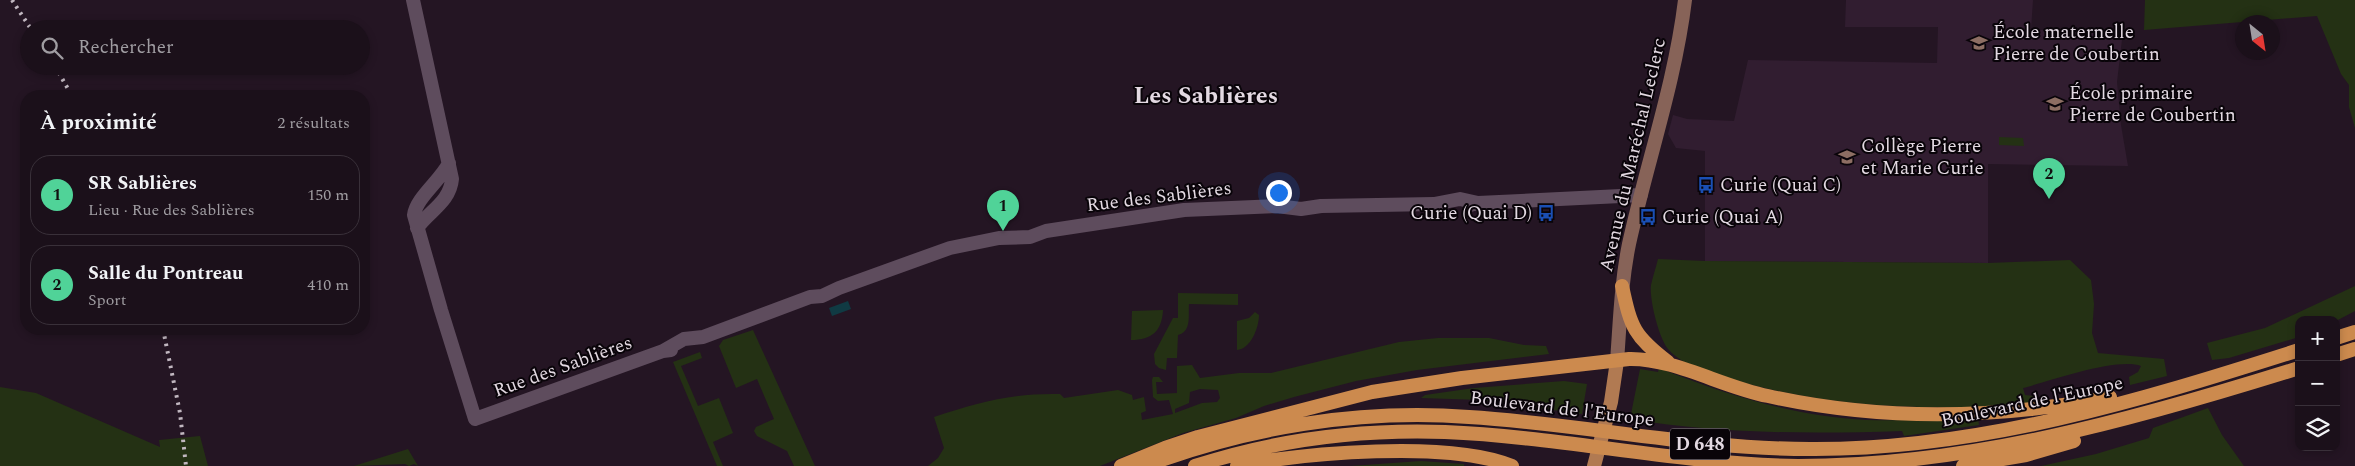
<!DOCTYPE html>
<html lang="fr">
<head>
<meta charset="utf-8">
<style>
	:root { --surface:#1b101a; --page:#241923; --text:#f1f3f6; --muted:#a09da2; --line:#393039; --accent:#50d398 }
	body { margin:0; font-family:Spectral,serif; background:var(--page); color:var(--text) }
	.controls { position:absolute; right:15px; bottom:15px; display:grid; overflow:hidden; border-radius:10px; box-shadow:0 2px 8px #0003 }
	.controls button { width:45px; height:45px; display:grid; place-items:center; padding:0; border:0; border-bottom:1px solid var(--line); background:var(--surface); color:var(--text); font:25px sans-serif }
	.compass { position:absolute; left:2235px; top:15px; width:45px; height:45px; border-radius:50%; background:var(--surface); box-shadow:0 2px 8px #0003; rotate:150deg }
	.you { position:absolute; left:1278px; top:192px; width:18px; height:18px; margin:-12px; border:4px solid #fff; border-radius:50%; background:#1a73e8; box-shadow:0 0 0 8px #1a73e833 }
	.badge { display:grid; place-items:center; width:32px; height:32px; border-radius:50%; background:var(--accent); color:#111; font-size:16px; font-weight:700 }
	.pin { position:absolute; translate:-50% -41px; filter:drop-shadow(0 1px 2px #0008) }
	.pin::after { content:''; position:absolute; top:26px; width:18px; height:15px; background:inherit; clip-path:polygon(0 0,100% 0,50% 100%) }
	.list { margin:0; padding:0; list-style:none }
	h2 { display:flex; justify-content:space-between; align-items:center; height:65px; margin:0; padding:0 20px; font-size:21px }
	h2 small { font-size:16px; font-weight:400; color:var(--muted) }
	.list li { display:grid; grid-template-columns:32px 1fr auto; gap:15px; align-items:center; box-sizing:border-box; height:80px; margin:0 10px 10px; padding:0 10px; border:1px solid var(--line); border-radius:20px }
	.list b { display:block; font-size:19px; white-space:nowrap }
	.list p { margin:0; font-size:16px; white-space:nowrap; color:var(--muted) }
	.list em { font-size:16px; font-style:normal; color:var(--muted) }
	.icon { flex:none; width:28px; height:28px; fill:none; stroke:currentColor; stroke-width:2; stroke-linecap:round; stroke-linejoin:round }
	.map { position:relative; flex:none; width:2355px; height:466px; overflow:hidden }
	.search { position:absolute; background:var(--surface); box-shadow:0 2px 8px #0003; left:20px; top:20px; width:350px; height:55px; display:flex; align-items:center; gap:12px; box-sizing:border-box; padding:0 18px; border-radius:28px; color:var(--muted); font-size:19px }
	.panel { position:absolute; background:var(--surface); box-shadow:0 2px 8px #0003; left:20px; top:90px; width:350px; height:245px; border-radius:20px }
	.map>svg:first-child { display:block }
	.built { fill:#311d30 }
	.green { fill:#243114; fill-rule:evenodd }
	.water { fill:#103a43 }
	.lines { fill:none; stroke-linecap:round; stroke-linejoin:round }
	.tertiary { stroke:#5e4c5d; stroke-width:14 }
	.secondary { stroke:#876358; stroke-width:14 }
	.primary { stroke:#b17a52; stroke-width:14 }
	.trunk { stroke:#cc8a4e; stroke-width:14 }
	.rail { stroke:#c1b7c0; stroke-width:4; stroke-dasharray:2.5 5; stroke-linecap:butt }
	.labels { text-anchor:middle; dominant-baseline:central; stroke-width:4; stroke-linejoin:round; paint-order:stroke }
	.shield { fill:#090409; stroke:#a299a1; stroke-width:1 }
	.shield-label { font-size:18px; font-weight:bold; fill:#e3d9e2 }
	.poi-label { font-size:19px; fill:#e3d9e2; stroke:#090409; text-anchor:start }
	.street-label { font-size:19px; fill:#e3d9e2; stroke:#090409 }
	.district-label { font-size:24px; font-weight:bold; fill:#e3d9e2; stroke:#090409 }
</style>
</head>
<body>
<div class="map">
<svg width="2355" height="466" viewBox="0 0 2355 466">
	<rect width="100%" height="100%" fill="#241523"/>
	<path class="built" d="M1846,0H2033L2031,30L2123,31L2117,82L2121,125L2128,166L1988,164V263L1705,261V151L1676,148L1668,134L1673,115L1687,119L1734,121L1748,60L1937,63L1938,27H1845Z"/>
	<path class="green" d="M2145,0H2355V128L2349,107V85L2341,74L2317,16L2144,30Z
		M1999,137L2023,138L2024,146L1999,145Z
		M1658,259L1705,261L1988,263L2070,260L2091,280L2094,304L2092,333L2098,353L2164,359L2167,376L2130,385L2129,377L2138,372L2141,366C2117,357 2050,381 2023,388L2025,395L2034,396L2040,403C2016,406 1992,406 1967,407C1887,409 1808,402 1731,379C1711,373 1683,366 1669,350C1659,340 1649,298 1651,285C1653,276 1656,267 1658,259Z
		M2355,286V311L2336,321L2299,320V337L2229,358L2212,360L2207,343L2265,328Z
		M1178,293L1238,294V305L1189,304C1188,316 1192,331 1178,335L1177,358H1167L1166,370L1159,368L1155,364L1154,354L1173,318H1178Z
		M1163,310C1162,331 1152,340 1131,340L1132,311Z
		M1255,312L1259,315C1259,327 1251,349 1237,350V321L1249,318Z
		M753,330L815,466H794L787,451L757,436L754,431L756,427L774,419L757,379L736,388L719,346L723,340Z
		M1438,338H1489L1524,345L1546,346L1549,354L1417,370L1356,381L1294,397L1264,406L1236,418L1183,433L1100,466H928L938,458L944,448L934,417C979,402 1012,393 1060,394L1064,398L1118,390L1132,395L1133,400L1144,397L1146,411L1141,413L1142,420L1173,414L1169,400L1158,401L1153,397L1152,380L1153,377H1159L1163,382H1156L1157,394L1177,393V366L1192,365L1200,378L1239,373H1271L1399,342ZM1200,389L1218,390L1220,398L1217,402L1202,403L1175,413V409L1189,403L1190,392Z
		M700,352L702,358L681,366L698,406L719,398L733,433L713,442L723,466H717L673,362Z
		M1659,368C1726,395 1794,416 1867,420C1904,421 1941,419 1978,418L1979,425L1904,436L1902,431C1811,434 1721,434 1630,419L1640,369L1658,372Z
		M1564,381L1587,384L1582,414L1481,400L1421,398L1425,395L1474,388Z
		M0,387L36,393L160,447L159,440L200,436L208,466H0Z
		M2208,408L2222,435L2244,466H2041L2096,454L2149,438L2153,428Z
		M408,449L418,466L414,464L409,466L405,464L354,466Z
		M1421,461L1464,464V466H1350Z"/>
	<path class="water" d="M848,301L851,309L832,316L829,308Z"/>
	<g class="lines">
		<path class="tertiary" d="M413,0L452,179C450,202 429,211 417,228
			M449,163C441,180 416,198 414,215L441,310L475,419L663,351L671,350
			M1470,205L1478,203L1641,195
			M663,351L684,339L703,337L810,297L822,296L839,288L950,248L999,238L1030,237L1046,231L1184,210L1277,206L1301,209L1321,206L1434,204L1460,199L1478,203"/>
		<path class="secondary" d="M1617,361C1620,322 1621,283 1629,244C1647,162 1675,83 1685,0"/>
		<path class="primary" d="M1594,466L1611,402L1617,361"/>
		<path class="trunk" d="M1622,286C1631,328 1634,336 1668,362
			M2336,338L2355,332
			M2336,355L2355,349
			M1121,466L1165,448L1198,437L1372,392L1462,378L1629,359C1674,358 1722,387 1768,396C1881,421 1997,419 2110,397
			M1145,466C1248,427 1359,409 1469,417C1583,424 1695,449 1810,449C1978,450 2139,401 2299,350
			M1195,466C1275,440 1360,429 1445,432C1563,437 1679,464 1798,466C1970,466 2136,419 2299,368
			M1237,466C1305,453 1448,440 1512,466
			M1963,466L2026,455L2074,441"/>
		<path class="rail" d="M12,0L31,29
			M55,66L72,96
			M163,329L180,413L186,466"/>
	</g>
	<defs>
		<g id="school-bare" transform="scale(1.35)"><path d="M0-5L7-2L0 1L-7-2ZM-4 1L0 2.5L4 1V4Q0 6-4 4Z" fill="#8d6e63" stroke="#090409" stroke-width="2.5" paint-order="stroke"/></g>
		<g id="bus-bare" transform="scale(1.35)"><path d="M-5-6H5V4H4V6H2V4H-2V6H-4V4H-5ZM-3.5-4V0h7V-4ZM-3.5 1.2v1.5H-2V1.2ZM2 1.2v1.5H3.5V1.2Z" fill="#1a4fb4" stroke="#090409" stroke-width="2.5" paint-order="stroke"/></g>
	</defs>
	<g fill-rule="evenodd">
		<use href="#school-bare" x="1979" y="43"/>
		<use href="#school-bare" x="2055" y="104"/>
		<use href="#school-bare" x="1847" y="157"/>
		<use href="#bus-bare" x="1706" y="185"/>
		<use href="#bus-bare" x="1546" y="213"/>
		<use href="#bus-bare" x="1648" y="217"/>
	</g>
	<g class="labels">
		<rect class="shield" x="1670" y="428.5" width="60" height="31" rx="4"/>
		<g class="shield-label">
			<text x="1700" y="444">D 648</text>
		</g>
		<g class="poi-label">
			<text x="1993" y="32">École maternelle<tspan x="1993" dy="22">Pierre de Coubertin</tspan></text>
			<text x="2069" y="93">École primaire<tspan x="2069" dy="22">Pierre de Coubertin</tspan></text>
			<text x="1861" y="146">Collège Pierre<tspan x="1861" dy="22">et Marie Curie</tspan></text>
			<text x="1720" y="185">Curie (Quai C)</text>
			<text x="1532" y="213" text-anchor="end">Curie (Quai D)</text>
			<text x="1662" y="217">Curie (Quai A)</text>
		</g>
		<g class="street-label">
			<text transform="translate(1633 155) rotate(-77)">Avenue du Maréchal Leclerc</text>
			<text transform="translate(1159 197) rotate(-7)">Rue des Sablières</text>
			<text transform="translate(563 367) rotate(-20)">Rue des Sablières</text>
			<text transform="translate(2032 402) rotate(-12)">Boulevard de l'Europe</text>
			<text transform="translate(1562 409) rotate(7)">Boulevard de l'Europe</text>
		</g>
		<g class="district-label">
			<text x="1206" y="96">Les Sablières</text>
		</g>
	</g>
</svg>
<div class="controls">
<button>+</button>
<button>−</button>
<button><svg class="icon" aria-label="layers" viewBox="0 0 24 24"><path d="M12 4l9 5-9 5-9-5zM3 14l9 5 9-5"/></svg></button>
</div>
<svg class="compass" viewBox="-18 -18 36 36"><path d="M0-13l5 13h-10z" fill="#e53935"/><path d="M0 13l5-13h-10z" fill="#a09da2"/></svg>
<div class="you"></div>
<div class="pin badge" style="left:1003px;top:231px">1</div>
<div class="pin badge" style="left:2049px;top:199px">2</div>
<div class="search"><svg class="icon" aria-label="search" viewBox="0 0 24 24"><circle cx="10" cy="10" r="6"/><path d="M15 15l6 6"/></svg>Rechercher</div>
<section class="panel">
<h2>À proximité<small>2 résultats</small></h2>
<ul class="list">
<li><span class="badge">1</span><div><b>SR Sablières</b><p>Lieu · Rue des Sablières</p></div><em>150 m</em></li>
<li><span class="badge">2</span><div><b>Salle du Pontreau</b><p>Sport</p></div><em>410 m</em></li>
</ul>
</section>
</div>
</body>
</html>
